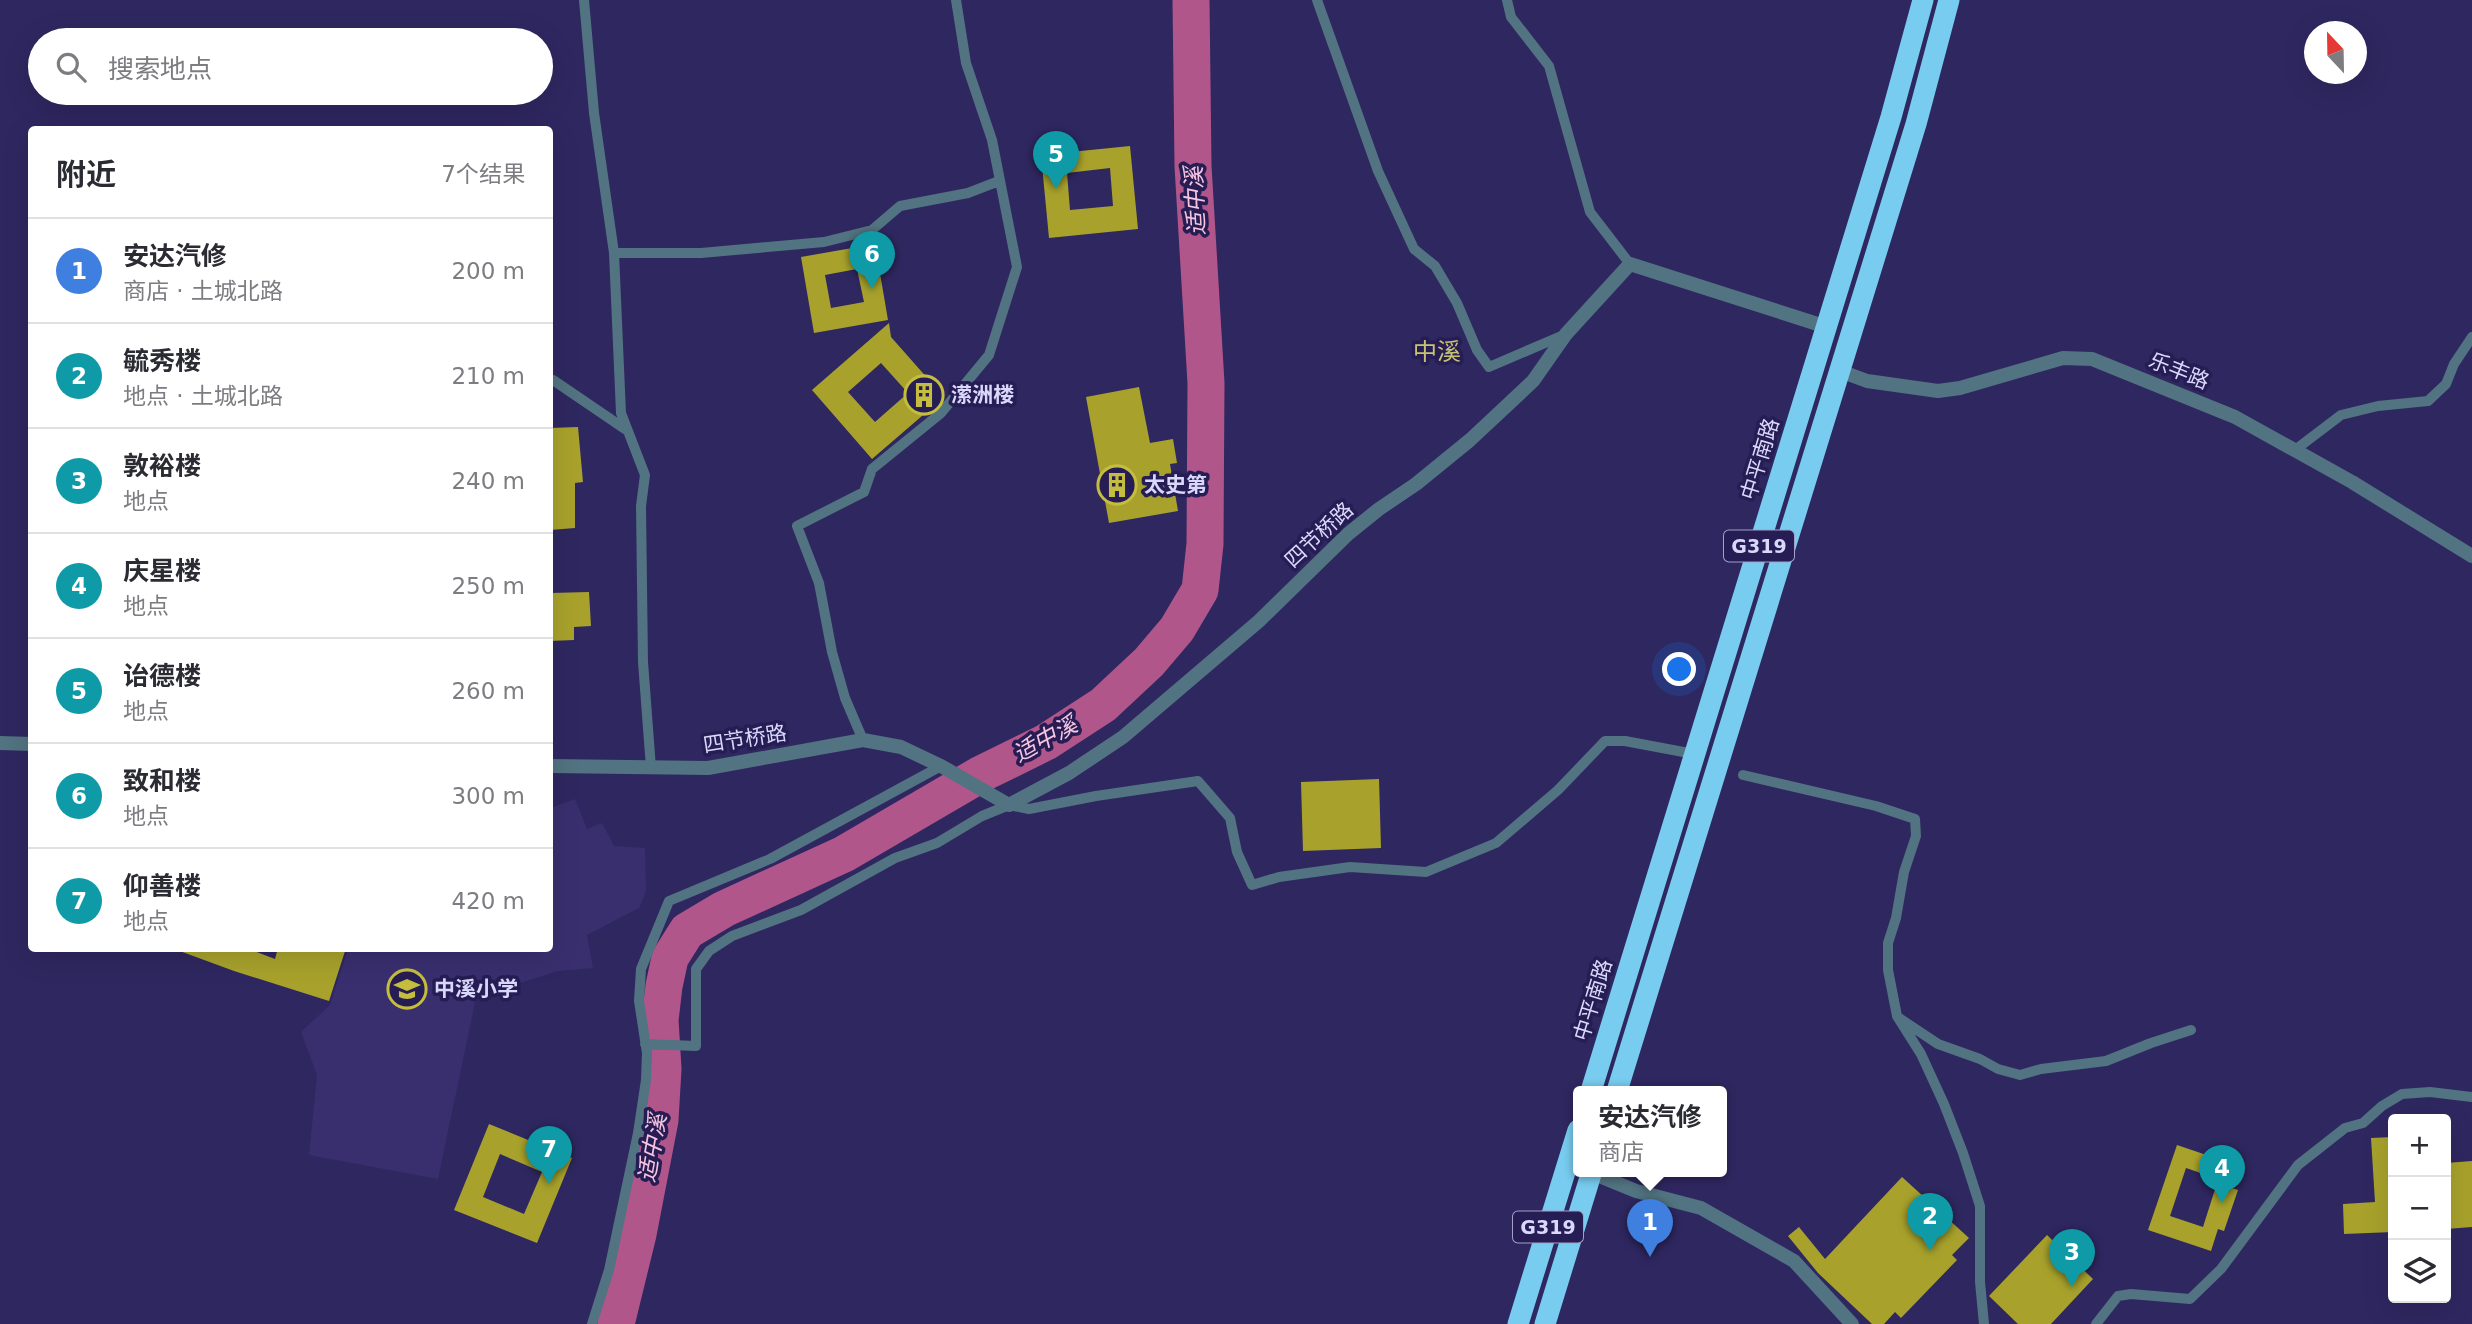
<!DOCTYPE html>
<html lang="zh">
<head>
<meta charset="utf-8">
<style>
	:root { --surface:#fff; --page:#f2f2f3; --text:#2b2b33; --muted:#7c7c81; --line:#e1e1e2; --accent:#1a73e8 }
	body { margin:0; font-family:"DejaVu Sans","Noto Sans SC",sans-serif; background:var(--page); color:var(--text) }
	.controls { position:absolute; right:21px; bottom:21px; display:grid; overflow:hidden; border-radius:7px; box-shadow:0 7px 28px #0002 }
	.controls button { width:63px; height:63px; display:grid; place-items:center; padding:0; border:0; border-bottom:2px solid var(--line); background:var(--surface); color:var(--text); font:35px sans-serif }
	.compass { position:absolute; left:2304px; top:21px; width:63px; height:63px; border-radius:50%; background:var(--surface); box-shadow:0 7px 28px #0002; rotate:338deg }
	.you { position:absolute; left:1680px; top:670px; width:24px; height:24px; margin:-18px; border:5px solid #fff; border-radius:50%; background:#1a73e8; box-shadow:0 0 0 10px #1a73e833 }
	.badge { display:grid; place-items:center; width:46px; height:46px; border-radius:50%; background:var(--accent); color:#fff; font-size:23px; font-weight:700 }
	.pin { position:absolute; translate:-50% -58px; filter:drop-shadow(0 2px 4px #0008) }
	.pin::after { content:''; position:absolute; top:37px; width:24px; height:21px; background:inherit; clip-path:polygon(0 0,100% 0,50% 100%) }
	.popup { position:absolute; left:1573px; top:1086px; width:154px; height:91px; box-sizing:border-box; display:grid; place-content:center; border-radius:7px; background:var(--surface); filter:drop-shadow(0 2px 5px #0005); font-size:23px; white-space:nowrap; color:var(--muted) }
	.popup b { font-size:26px; color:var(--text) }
	.popup::after { content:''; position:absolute; left:50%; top:100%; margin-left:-14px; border:14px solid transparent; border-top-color:var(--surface) }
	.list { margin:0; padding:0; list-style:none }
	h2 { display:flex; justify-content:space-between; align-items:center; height:91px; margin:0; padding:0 28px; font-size:30px }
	h2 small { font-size:23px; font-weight:400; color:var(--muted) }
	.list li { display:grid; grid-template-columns:46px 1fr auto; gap:21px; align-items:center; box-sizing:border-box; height:105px; padding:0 28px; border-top:2px solid var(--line) }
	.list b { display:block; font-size:26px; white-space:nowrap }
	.list p { margin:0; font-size:23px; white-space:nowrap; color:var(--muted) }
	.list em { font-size:23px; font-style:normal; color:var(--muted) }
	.icon { flex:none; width:38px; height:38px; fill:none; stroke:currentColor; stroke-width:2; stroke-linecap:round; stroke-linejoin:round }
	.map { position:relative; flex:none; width:2472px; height:1324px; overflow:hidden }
	.search { position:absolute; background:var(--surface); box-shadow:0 7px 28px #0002; left:28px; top:28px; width:525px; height:77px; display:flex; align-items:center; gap:18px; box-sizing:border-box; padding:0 24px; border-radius:38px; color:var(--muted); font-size:26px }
	.panel { position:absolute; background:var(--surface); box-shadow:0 7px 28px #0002; left:28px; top:126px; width:525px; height:826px; border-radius:7px }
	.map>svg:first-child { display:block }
	.built { fill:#392f6f }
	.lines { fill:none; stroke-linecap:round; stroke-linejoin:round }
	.river { stroke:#b1568b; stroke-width:37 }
	.building { fill:#a8a22c; fill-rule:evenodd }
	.lane { stroke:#527381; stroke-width:10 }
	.street { stroke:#527381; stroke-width:14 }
	.highway { stroke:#77ccef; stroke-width:21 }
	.labels { text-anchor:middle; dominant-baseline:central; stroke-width:7; stroke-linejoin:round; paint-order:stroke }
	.shield { fill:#261d54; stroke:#a3a0c9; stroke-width:2 }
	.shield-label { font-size:19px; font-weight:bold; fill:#d9d8fb }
	.street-label { font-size:21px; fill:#d9d8fb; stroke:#261d54 }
	.poi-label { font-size:21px; font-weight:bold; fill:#d9d8fb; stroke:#261d54; text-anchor:start }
	.water-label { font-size:23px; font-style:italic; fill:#f7c5df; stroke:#261d54 }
	.quarter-label { font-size:24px; fill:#c6c274; stroke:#261d54 }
</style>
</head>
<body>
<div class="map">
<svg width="2472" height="1324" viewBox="0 0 2472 1324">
	<rect width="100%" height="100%" fill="#2f2760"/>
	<path class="built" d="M575,799L587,829L602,823L614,846L645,848L646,892L639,908L587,935L593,968L558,971L502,989L478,988L438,1179L309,1155L317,1075L301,1032L330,1005L348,949L550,948V808Z"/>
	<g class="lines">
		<path class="river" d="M616,1324L638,1234L660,1120L663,1069L660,1020L664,986L670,958L687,931L724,909L844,854L981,774L1046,742L1103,705L1149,662L1177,629L1200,590L1205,544L1206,383L1193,166L1191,0"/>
	</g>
	<path class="building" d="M1130,146L1138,229L1049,238L1041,155ZM1110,168L1113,206L1070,210L1067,173Z
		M875,244L888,320L814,333L801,257ZM857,269L864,302L831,308L825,275Z
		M889,323L891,337L944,397L872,459L812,390ZM881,363L908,393L875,422L848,392Z
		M1139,387L1150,443L1173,439L1177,463L1170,464L1178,511L1109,523L1086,397Z
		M578,427L583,482L575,483V528L550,530V428Z
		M589,592L591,626L574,627V640L550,641V593Z
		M1379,779L1381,848L1303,851L1301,782Z
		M177,948H246L275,959L278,948H346L329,1001L234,971L177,950Z
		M489,1124L572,1158L537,1243L454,1210ZM500,1154L542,1172L524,1214L483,1197Z
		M2393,1137V1232L2344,1234L2343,1204L2375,1202L2371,1138Z
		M2177,1145L2239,1166L2233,1184L2186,1168L2170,1216L2203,1227L2217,1183L2238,1190L2224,1231L2218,1229L2211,1251L2148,1230Z
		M2472,1161V1227L2446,1229V1163Z
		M1902,1177L1969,1238L1952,1255L1957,1260L1901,1318L1895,1312L1884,1324H1872L1818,1273L1788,1236L1799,1227L1825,1259Z
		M2047,1235L2093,1279L2051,1324H2018L1989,1296Z"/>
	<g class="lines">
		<path class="lane" d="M584,0L594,113L614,253L621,413L645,475L641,506L643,662L651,768
			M1317,0L1378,171L1414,249L1435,266L1457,303L1477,350L1489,367L1566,334
			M1507,0L1511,17L1549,66L1590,212L1630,264
			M614,253H701L824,242L872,230L900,206L968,193L999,181
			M550,381L553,380L628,431
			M2295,450L2341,415L2378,406L2428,401L2446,384L2454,364L2472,337
			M863,740L845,698L832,652L819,583L797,526L864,492L872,469L941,413L989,355L1017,267L992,140L966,63L956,0
			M1743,775L1876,806L1915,819L1916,836L1904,872L1896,918L1888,943V970L1897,1016L1921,1054L1944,1104L1963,1153L1980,1206V1282L1984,1324
			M1899,1018L1938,1044L1980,1059L1998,1069L2020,1075L2041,1069L2106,1061L2151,1043L2191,1030
			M645,1044L696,1046V969L709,951L732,936L801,910L895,858L937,843L982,816L1009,805L1029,809L1096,796L1198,781L1230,818L1237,852L1252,885L1279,877L1350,867L1426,872L1496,843L1558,790L1605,741H1625L1694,754
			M592,1324L609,1270L638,1133L646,1080L647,1053L639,1001L641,969L669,901L770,859L941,766
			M2096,1324L2118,1296L2131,1294L2190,1299L2221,1269L2298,1165L2345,1128L2363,1123L2382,1106L2402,1094L2430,1092L2472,1097"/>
		<path class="street" d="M1840,371L1867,381L1938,391L1960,388L2063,358L2092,359L2235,417L2352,482L2472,556
			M0,743L32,744
			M550,766L708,768L863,740L901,747L941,766L1009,805L1069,773L1123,737L1259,621L1348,534L1379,509L1416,484L1470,440L1533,381L1566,334L1630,264L1827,327
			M1592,1173L1636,1191L1701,1208L1794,1261L1852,1324"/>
		<path class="highway" d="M1591,1091L1891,117L1923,0
			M1617,1091L1916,124L1949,0
			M1518,1324L1578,1130
			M1545,1324L1592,1171"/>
	</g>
	<defs>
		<g id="building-ring" transform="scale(2.0125)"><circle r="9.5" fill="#261d54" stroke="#c4bd3e" stroke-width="1.5"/><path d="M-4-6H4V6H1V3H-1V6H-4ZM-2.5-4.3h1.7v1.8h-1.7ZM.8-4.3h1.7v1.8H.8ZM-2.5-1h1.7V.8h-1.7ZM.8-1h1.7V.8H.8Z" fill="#c4bd3e"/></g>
		<g id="school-ring" transform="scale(2.0125)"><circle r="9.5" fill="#261d54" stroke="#c4bd3e" stroke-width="1.5"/><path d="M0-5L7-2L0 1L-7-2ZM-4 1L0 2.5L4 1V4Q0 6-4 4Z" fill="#c4bd3e"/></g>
	</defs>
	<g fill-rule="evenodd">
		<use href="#building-ring" x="924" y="395"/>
		<use href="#building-ring" x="1117" y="485"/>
		<use href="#school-ring" x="407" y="989"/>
	</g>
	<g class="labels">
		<g class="shield">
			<rect x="1724" y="530.5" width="70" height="31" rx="5"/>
			<rect x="1513" y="1211.5" width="70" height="31" rx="5"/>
		</g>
		<g class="shield-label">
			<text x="1759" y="546">G319</text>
			<text x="1548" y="1227">G319</text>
		</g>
		<g class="street-label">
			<text transform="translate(2179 371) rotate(22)">乐丰路</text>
			<text transform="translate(1760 459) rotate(-73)">中平南路</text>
			<text transform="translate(1319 535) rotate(-43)">四节桥路</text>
			<text transform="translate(745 739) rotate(-9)">四节桥路</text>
			<text transform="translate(1593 1000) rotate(-73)">中平南路</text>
		</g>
		<g class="poi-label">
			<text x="951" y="395">潆洲楼</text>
			<text x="1144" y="485">太史第</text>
			<text x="434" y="989">中溪小学</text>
		</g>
		<g class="water-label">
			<text transform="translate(1195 201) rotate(-93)">适中溪</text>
			<text transform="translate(1045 739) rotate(-29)">适中溪</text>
			<text transform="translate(652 1148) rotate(-80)">适中溪</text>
		</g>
		<g class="quarter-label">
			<text x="1437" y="352">中溪</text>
		</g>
	</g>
</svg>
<div class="controls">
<button>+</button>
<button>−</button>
<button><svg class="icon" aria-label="layers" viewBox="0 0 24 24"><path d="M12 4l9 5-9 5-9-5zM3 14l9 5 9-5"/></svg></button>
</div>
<svg class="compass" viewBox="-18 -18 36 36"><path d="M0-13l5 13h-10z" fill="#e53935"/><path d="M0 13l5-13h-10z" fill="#7c7c81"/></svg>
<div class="you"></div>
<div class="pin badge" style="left:1650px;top:1257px;background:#3f7fe0">1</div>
<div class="popup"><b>安达汽修</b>商店</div>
<div class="pin badge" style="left:1930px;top:1251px;background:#0f9aa8">2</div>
<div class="pin badge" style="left:2072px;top:1287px;background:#0f9aa8">3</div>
<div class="pin badge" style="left:2222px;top:1203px;background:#0f9aa8">4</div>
<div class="pin badge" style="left:1056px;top:189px;background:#0f9aa8">5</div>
<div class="pin badge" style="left:872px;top:289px;background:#0f9aa8">6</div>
<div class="pin badge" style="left:549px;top:1184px;background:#0f9aa8">7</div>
<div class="search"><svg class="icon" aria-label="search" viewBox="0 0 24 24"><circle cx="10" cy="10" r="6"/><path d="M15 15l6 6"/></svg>搜索地点</div>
<section class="panel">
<h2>附近<small>7个结果</small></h2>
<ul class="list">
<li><span class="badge" style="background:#3f7fe0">1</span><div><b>安达汽修</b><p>商店 · 土城北路</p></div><em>200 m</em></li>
<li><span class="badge" style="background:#0f9aa8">2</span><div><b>毓秀楼</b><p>地点 · 土城北路</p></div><em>210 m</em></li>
<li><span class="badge" style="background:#0f9aa8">3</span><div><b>敦裕楼</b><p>地点</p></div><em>240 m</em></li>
<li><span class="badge" style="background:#0f9aa8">4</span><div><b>庆星楼</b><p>地点</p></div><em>250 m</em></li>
<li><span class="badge" style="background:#0f9aa8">5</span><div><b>诒德楼</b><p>地点</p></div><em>260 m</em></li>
<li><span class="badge" style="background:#0f9aa8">6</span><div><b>致和楼</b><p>地点</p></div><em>300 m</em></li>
<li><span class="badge" style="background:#0f9aa8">7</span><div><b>仰善楼</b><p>地点</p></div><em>420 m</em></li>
</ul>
</section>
</div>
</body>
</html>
